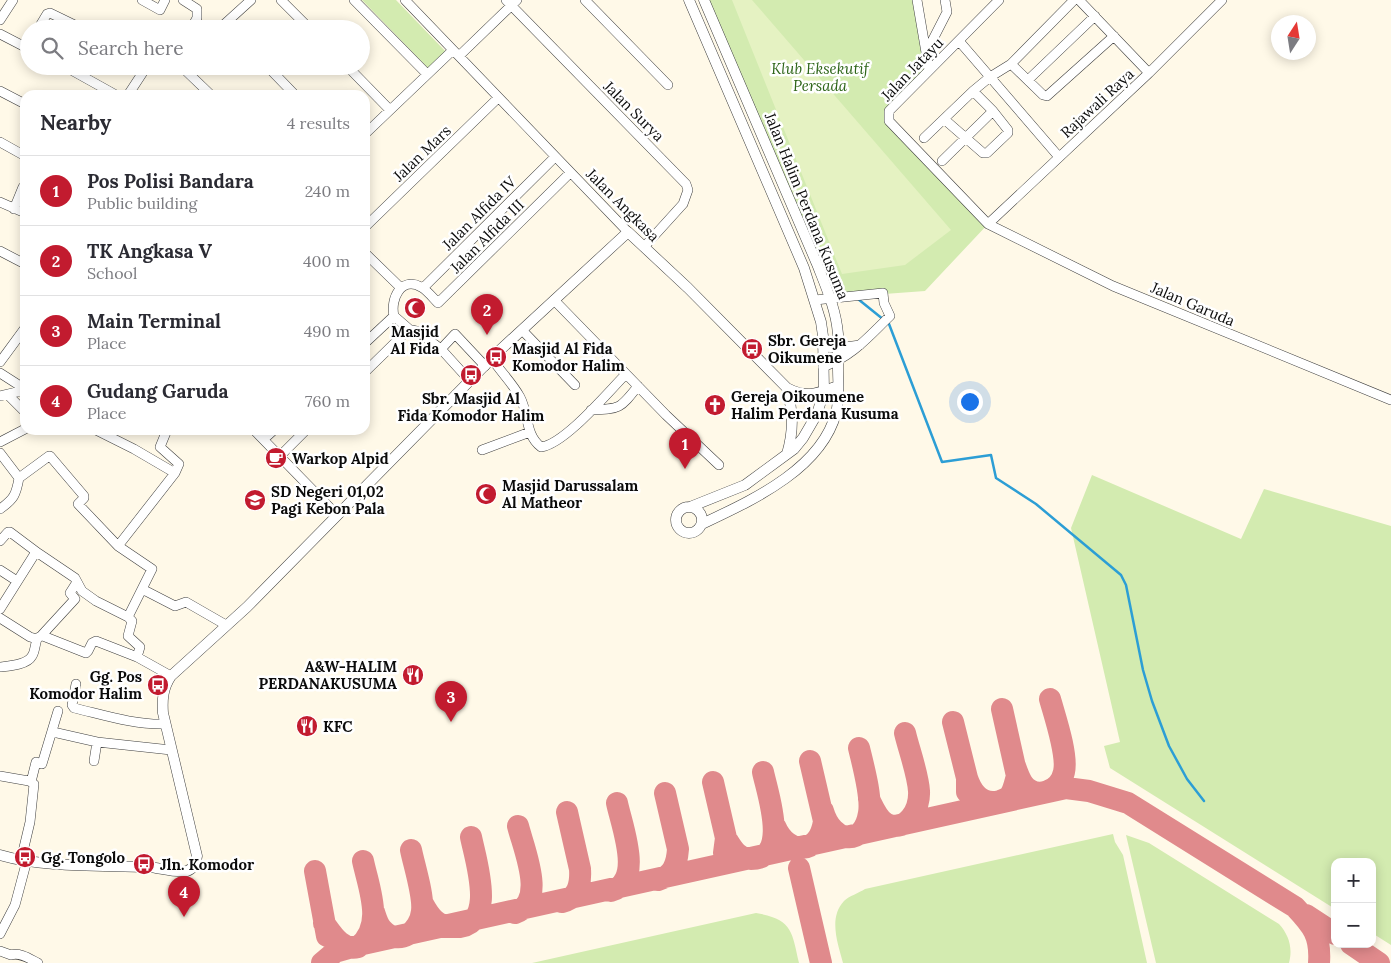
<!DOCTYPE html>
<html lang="en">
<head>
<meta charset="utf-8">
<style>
	:root { --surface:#fff; --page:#f2f2f3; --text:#2b2b33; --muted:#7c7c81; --line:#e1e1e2; --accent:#c21b2f }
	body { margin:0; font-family:Lora,serif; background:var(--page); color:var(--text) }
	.controls { position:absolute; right:15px; bottom:15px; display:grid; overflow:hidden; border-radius:10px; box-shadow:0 2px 12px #0003 }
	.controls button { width:45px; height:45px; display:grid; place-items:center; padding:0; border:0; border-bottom:1px solid var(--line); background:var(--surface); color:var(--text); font:25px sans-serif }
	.compass { position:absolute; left:1271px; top:15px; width:45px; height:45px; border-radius:50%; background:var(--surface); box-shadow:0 2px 12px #0003; rotate:12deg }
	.you { position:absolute; left:969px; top:401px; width:18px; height:18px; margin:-12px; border:4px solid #fff; border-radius:50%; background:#1a73e8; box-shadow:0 0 0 8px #1a73e833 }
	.badge { display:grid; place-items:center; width:32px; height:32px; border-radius:50%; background:var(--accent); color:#fff; font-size:16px; font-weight:700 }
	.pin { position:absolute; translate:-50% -41px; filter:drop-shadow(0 1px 2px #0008) }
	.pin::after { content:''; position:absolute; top:26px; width:18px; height:15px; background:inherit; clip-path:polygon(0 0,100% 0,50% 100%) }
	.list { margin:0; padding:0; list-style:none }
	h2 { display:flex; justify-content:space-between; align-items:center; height:65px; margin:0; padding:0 20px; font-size:21px }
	h2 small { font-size:16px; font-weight:400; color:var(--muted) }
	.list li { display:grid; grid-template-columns:32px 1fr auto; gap:15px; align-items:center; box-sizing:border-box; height:70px; padding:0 20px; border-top:1px solid var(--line) }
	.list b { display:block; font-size:19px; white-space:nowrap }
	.list p { margin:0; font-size:16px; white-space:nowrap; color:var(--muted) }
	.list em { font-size:16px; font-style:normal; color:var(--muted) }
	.icon { flex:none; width:28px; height:28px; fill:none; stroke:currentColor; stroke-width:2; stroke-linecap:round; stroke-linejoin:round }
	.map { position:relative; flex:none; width:1391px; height:963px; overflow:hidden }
	.search { position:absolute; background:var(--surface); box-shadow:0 2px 12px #0003; left:20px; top:20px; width:350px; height:55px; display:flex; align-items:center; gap:12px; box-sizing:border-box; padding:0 18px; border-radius:28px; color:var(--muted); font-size:19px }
	.panel { position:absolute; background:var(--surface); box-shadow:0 2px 12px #0003; left:20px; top:90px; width:350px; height:345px; border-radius:15px }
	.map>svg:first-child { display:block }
	.green { fill:#d3ebb0 }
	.pitch { fill:#e5f2c2 }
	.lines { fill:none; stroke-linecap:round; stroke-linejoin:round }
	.stream { stroke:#2c9ed5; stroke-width:2.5 }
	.taxiway { stroke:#e08a8c; stroke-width:22 }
	.minor-casing { stroke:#3e3e3e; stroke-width:10 }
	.tertiary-casing { stroke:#3e3e3e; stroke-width:11 }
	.minor { stroke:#fff; stroke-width:9 }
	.tertiary { stroke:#fff; stroke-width:10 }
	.labels { text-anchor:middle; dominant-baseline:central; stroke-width:5; stroke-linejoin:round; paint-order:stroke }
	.park-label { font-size:15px; font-style:italic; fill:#2d6518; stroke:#fff }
	.street-label { font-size:15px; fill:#0b0b0b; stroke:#fff }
	.poi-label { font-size:15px; font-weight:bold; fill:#0b0b0b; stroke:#fff; text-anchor:start }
</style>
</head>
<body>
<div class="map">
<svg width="1391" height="963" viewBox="0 0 1391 963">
	<rect width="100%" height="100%" fill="#fff9e8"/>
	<path class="green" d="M362,0H396L447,53L430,70Z
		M704,0H916L929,70L888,117L988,224L925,291L830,298Z
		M1092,475L1241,539L1264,489L1391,526V945L1372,933V862H1335V909L1110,768L1104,746L1120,742L1071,528Z
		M1113,834L1115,842L1123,855L1147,963H843C838,944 828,918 844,901C849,896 859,893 865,889Z
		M1126,835L1149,843L1279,924C1289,935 1293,948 1289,963H1156Z
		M756,913C792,919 792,931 799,963H532Z"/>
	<path class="pitch" d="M732,0H752L951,230L905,265L842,274Z"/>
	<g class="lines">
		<path class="stream" d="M858,299L889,324L942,462L991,455L996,478L1036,504L1121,575L1126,585L1143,670L1152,701L1169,746L1187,779L1204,801"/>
		<path class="taxiway" d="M953,722L967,778V792
			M1015,766C1017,772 1019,778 1023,784C1036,801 1060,791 1064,772C1068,755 1055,717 1050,699
			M967,778C972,793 983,806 1000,801C1003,800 1008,798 1010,795C1014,790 1015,782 1017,776L1002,709
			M713,782L726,838L724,853
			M869,799C873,807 878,820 887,824C908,833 920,808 919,791C918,774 909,750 905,733
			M823,811C832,842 863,849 869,813C872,797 863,765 859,748
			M775,826C788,856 819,856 824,821L810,761
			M726,838C732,848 738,859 751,859C791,859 767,792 763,772
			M799,868L821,963
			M315,871L327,936
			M658,880C673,876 677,864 678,849L665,793
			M611,891C644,882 622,827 617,803
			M562,902C578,898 581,884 580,869L567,812
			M423,904C430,917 437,926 452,927C499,930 476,862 471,837
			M374,912C376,918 378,925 382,929C399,948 420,931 422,911C424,896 414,865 411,850
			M515,913C547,902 524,850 518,826
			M1306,915L1335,934
			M324,923C332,934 342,951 358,947C385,926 369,889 363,861
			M1351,944L1379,963
			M322,963L335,952L363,944L1066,788L1089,791L1128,803L1295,907C1313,926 1321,936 1319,963"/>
		<g class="minor-casing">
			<path id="minor" d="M142,0L160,10L165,0
				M183,0L197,9V18L191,29
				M281,0L310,29
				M354,0L427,74
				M405,0L628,232
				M506,0L686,184L688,190L683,204L644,247
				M585,0L668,85
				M917,0L929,70
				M999,0L889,111V121L988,224L1113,286L1391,400
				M1079,0L1149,73
				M0,20L13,0
				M38,29L47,14L50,13L83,29
				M219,29L251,0
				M0,34L29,49
				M959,41L1059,157
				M926,53L947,12L945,0
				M459,56L517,0
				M1011,64L1043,95L1047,96L1114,36
				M64,66L116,95
				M184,66L185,70L211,95
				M267,66L295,95
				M347,66L390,110
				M1028,80L1095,16
				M0,91L25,104
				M128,95L147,66
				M944,119L983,153H987L1008,133V130L993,111L973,91
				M365,134L453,50
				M924,138L973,91L990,77L1011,64L1074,0
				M0,142L25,156
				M942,161L993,111
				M0,202L25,213
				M14,209L23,187
				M988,224L1149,73L1222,0
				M365,227L498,98
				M0,251L25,264
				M365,253L401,288
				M423,288L555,157
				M554,300L666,415L719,465
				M815,300L883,293L884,303L890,316C868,337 853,356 823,367
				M522,330L575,385
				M365,343L394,316
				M823,347L838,348L860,345
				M441,349L455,334L485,366
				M492,359C501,372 513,384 520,397C529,414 525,435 541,447C565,444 608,392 626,374
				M0,362L25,328
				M365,372L409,329
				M0,373L25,389
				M470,381L441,349L417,331L409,329L394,316C390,299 401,276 421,287C427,290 433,298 438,303L570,173
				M8,395L25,412
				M0,396L25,390
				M591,410C620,409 620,409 638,386
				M96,430L134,449L175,473
				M254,430L337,515
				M264,439L274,430
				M0,442L25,429
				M482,450L530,432
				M0,453L19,478C16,495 14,499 0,509
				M280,456L306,430
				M19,478L49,456H50L84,496V498L78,504L118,546
				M0,541L8,532H10L38,553
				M0,570L17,581
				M142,589L175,606L186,602L226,625
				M0,609L34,555L38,553L75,578L82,591L96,601L128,617
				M0,618L30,637L37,639C35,644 35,652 32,656C27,665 9,666 0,667
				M41,636L75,599L70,593L77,582
				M37,639L39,637L43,636L86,653L88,651L92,643L96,641L137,657L171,676
				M137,657L140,647L128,636L132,621L128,617L152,569L118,546L175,473L179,464L160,447L167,430
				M76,684L72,705L74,708C104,715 134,725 165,724
				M53,732L97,742L171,750
				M94,761L97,742
				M0,776L29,781L34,784L30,822L21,860
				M31,782L36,762L42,764L58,711
				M0,934L15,905L27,860
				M0,951L11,955C20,952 30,959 38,963"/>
		</g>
		<g class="tertiary-casing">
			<path id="tertiary" d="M689,0L804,268L821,322L823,336L824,391L817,414L803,438L794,449L745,485L690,507
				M787,454C794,430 793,412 787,388
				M676 520a13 13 0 1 1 26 0a13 13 0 1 1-26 0Z
				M702,524C750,501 821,470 836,413C840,398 838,383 838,368C838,356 838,345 838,334C836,309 826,287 817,264L704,0
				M0,855C43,868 103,865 149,867C160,868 175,873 187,871C193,869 196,862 197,856L163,713C162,699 163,688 171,676L247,607L499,351L628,232L688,288L787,388C808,399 818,393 838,386"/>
		</g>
		<use href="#minor" class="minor"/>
		<use href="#tertiary" class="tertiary"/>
	</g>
	<defs>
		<g id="mosque-disc" transform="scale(1.125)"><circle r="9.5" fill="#c21b2f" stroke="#fff"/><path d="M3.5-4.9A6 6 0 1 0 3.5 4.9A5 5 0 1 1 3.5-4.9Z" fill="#fff"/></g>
		<g id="bus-disc" transform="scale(1.125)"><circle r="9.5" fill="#c21b2f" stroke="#fff"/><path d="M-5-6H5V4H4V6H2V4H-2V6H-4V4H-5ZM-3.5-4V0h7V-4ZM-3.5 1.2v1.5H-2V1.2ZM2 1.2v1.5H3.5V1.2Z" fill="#fff"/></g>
		<g id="church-disc" transform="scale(1.125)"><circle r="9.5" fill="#c21b2f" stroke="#fff"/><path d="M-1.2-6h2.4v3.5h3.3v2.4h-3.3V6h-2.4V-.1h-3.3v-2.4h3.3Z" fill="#fff"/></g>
		<g id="cafe-disc" transform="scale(1.125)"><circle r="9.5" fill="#c21b2f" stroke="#fff"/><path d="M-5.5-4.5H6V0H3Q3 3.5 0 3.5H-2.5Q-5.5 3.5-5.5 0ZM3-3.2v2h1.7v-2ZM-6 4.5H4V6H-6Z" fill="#fff"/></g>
		<g id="school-disc" transform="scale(1.125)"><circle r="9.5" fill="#c21b2f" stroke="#fff"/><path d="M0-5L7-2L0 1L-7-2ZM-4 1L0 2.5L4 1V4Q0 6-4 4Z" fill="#fff"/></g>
		<g id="restaurant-disc" transform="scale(1.125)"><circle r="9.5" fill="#c21b2f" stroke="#fff"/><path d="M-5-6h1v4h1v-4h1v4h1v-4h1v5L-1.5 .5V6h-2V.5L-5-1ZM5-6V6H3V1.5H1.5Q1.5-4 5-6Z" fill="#fff"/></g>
	</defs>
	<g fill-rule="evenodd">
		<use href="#mosque-disc" x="415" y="308"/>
		<use href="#bus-disc" x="752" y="349"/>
		<use href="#bus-disc" x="496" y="357"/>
		<use href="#bus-disc" x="471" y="375"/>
		<use href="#church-disc" x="715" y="405"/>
		<use href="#cafe-disc" x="276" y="458"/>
		<use href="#mosque-disc" x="486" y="494"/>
		<use href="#school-disc" x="255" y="500"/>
		<use href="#restaurant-disc" x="413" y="675"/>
		<use href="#bus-disc" x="158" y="685"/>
		<use href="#restaurant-disc" x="307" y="726"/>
		<use href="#bus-disc" x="25" y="857"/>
		<use href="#bus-disc" x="144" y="864"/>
	</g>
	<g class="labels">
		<g class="park-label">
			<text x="820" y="68">Klub Eksekutif<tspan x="820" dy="17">Persada</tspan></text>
		</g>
		<g class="street-label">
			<text transform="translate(912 69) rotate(-46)">Jalan Jatayu</text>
			<text transform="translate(1097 103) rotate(-43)">Rajawali Raya</text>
			<text transform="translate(634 111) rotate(45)">Jalan Surya</text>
			<text transform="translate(422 153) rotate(-44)">Jalan Mars</text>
			<text transform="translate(623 205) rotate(45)">Jalan Angkasa</text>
			<text transform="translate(807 206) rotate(68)">Jalan Halim Perdana Kusuma</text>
			<text transform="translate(479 213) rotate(-45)">Jalan Alfida IV</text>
			<text transform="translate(487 236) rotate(-45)">Jalan Alfida III</text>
			<text transform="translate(1193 304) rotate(23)">Jalan Garuda</text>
		</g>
		<g class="poi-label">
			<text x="415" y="331" text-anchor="middle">Masjid<tspan x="415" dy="17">Al Fida</tspan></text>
			<text x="768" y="340">Sbr. Gereja<tspan x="768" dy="17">Oikumene</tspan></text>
			<text x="512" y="348">Masjid Al Fida<tspan x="512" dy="17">Komodor Halim</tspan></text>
			<text x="731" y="396">Gereja Oikoumene<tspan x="731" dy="17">Halim Perdana Kusuma</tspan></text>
			<text x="471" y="398" text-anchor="middle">Sbr. Masjid Al<tspan x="471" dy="17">Fida Komodor Halim</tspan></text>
			<text x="292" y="458">Warkop Alpid</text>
			<text x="502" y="485">Masjid Darussalam<tspan x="502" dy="17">Al Matheor</tspan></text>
			<text x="271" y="491">SD Negeri 01,02<tspan x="271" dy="17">Pagi Kebon Pala</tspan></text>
			<text x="397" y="666" text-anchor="end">A&amp;W-HALIM<tspan x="397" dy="17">PERDANAKUSUMA</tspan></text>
			<text x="142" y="676" text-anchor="end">Gg. Pos<tspan x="142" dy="17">Komodor Halim</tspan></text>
			<text x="323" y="726">KFC</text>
			<text x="41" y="857">Gg. Tongolo</text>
			<text x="160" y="864">Jln. Komodor</text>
		</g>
	</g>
</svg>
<div class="controls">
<button>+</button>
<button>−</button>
</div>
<svg class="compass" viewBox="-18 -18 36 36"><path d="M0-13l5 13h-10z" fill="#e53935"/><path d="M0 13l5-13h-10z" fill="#7c7c81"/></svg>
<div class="you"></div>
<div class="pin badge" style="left:685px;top:469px">1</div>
<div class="pin badge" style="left:487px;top:335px">2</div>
<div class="pin badge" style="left:451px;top:722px">3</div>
<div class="pin badge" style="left:184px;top:917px">4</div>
<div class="search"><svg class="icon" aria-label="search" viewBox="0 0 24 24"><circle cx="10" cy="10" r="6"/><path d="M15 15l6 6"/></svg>Search here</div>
<section class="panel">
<h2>Nearby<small>4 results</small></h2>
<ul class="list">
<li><span class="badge">1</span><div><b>Pos Polisi Bandara</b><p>Public building</p></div><em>240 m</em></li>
<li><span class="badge">2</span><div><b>TK Angkasa V</b><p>School</p></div><em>400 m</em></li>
<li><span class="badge">3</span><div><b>Main Terminal</b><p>Place</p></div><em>490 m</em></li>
<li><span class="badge">4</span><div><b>Gudang Garuda</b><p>Place</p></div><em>760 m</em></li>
</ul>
</section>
</div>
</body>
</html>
